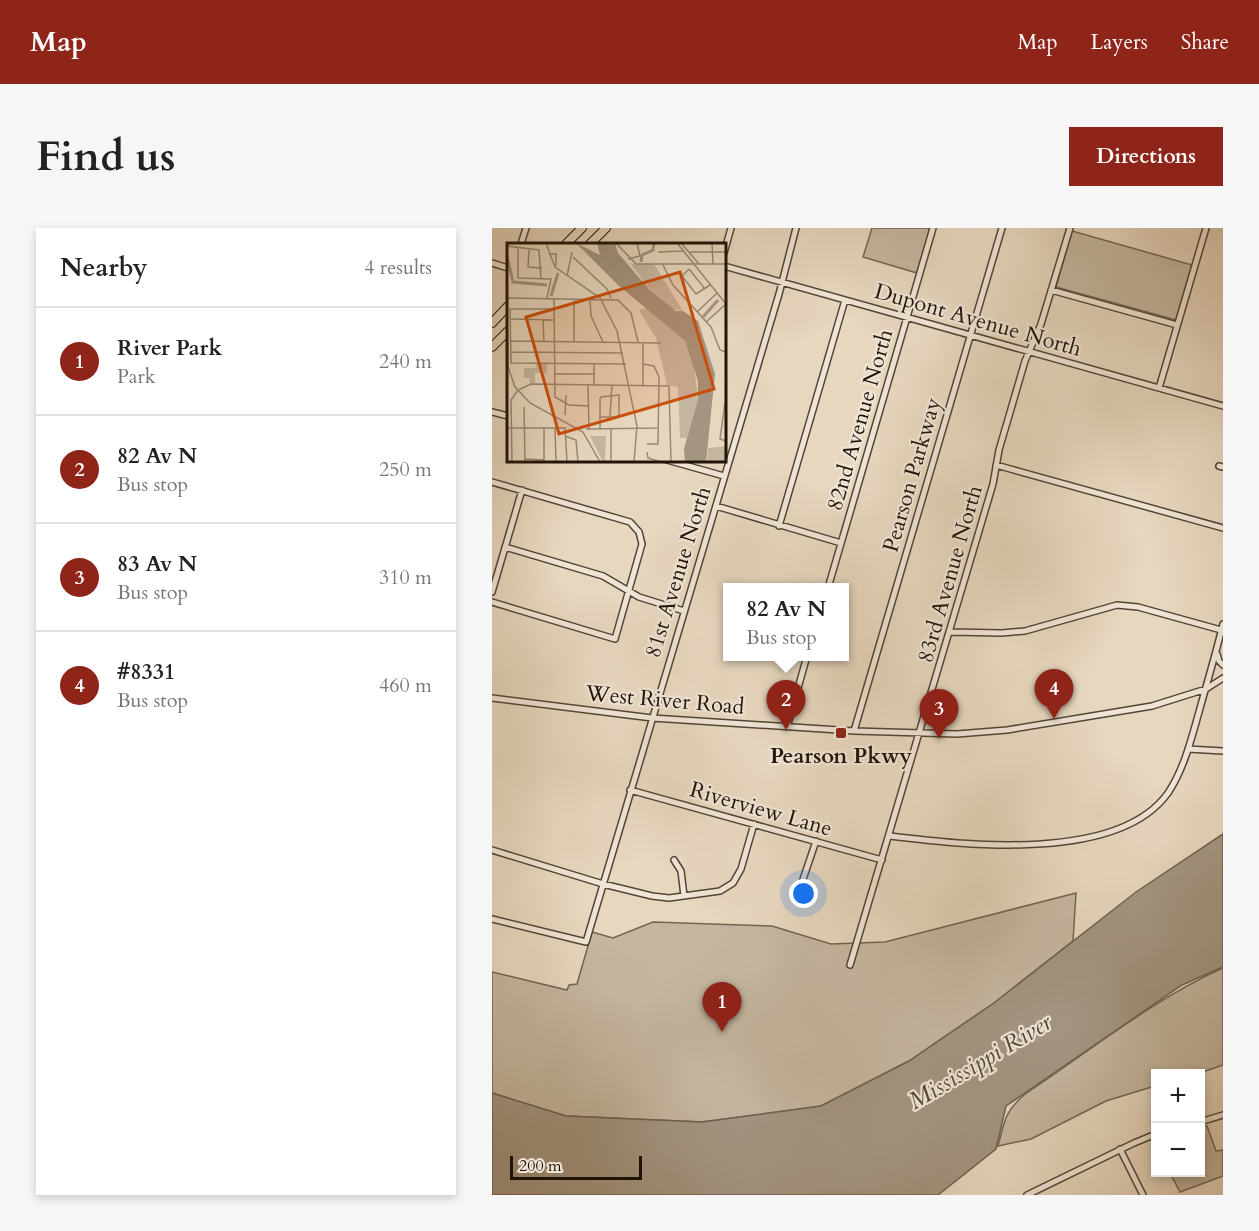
<!DOCTYPE html>
<html lang="en">
<head>
<meta charset="utf-8">
<style>
	:root { --surface:#fff; --page:#f6f6f6; --text:#222; --muted:#767676; --line:#e0e0e0; --accent:#8f2418 }
	body { margin:0; font-family:Cardo,serif; background:var(--page); color:var(--text) }
	.controls { position:absolute; right:18px; bottom:18px; display:grid; overflow:hidden; border-radius:0px; box-shadow:0 3px 9px #0003 }
	.controls button { width:54px; height:54px; display:grid; place-items:center; padding:0; border:0; border-bottom:2px solid var(--line); background:var(--surface); color:var(--text); font:30px sans-serif }
	.scale { position:absolute; left:18px; bottom:15px; width:132px; box-sizing:border-box; padding-left:6px; border:3px solid #201409; border-top:0; font-size:16px; line-height:21px; white-space:nowrap; color:#201409; -webkit-text-stroke:4px #efe5d5; paint-order:stroke }
	.you { position:absolute; left:312px; top:666px; width:21px; height:21px; margin:-15px; border:4px solid #fff; border-radius:50%; background:#1a73e8; box-shadow:0 0 0 9px #1a73e833 }
	.badge { display:grid; place-items:center; width:39px; height:39px; border-radius:50%; background:var(--accent); color:#fff; font-size:20px; font-weight:700 }
	.pin { position:absolute; translate:-50% -50px; filter:drop-shadow(0 2px 3px #0008) }
	.pin::after { content:''; position:absolute; top:32px; width:21px; height:18px; background:inherit; clip-path:polygon(0 0,100% 0,50% 100%) }
	.popup { position:absolute; left:231px; top:355px; width:126px; height:78px; box-sizing:border-box; display:grid; place-content:center; border-radius:0px; background:var(--surface); filter:drop-shadow(0 2px 4px #0005); font-size:20px; white-space:nowrap; color:var(--muted) }
	.popup b { font-size:22px; color:var(--text) }
	.popup::after { content:''; position:absolute; left:50%; top:100%; margin-left:-12px; border:12px solid transparent; border-top-color:var(--surface) }
	.list { margin:0; padding:0; list-style:none }
	h2 { display:flex; justify-content:space-between; align-items:center; height:78px; margin:0; padding:0 24px; font-size:26px }
	h2 small { font-size:20px; font-weight:400; color:var(--muted) }
	.list li { display:grid; grid-template-columns:39px 1fr auto; gap:18px; align-items:center; box-sizing:border-box; height:108px; padding:0 24px; border-top:2px solid var(--line) }
	.list b { display:block; font-size:22px; white-space:nowrap }
	.list p { margin:0; font-size:20px; white-space:nowrap; color:var(--muted) }
	.list em { font-size:20px; font-style:normal; color:var(--muted) }
	.map { position:relative; flex:none; width:731px; height:967px; overflow:hidden; border-radius:0px }
	header { display:flex; align-items:center; gap:36px; box-sizing:border-box; height:84px; padding:0 30px; background:var(--accent); color:#fff }
	header strong { font-size:28px }
	nav { display:flex; gap:33px; margin-inline-start:auto; font-size:21px }
	.intro { display:flex; align-items:center; justify-content:space-between; box-sizing:border-box; height:144px; padding:0 36px }
	h1 { margin:0; font-size:42px }
	.button { padding:15px 27px; border-radius:0px; background:var(--accent); color:#fff; font-size:21px; font-weight:700 }
	main { display:flex; gap:36px; padding:0 36px }
	aside { flex:1; background:var(--surface); border-radius:0px; box-shadow:0 3px 9px #0003 }
	.map>svg:first-child { display:block }
	.green { fill:#c5b6a0; stroke:#726554; stroke-width:1.5 }
	.water { fill:#a39581; stroke:#6f6151; stroke-width:1.5 }
	.lines { fill:none; stroke-linecap:round; stroke-linejoin:round }
	.minor-casing { stroke:#524536; stroke-width:8 }
	.highway-casing { stroke:#201409; stroke-width:10 }
	.minor { stroke:#efe5d5; stroke-width:5 }
	.highway { stroke:#e7d7bf; stroke-width:8 }
	.poi-dot { fill:#8f2418; stroke:#efe5d5; stroke-width:2 }
	.labels { text-anchor:middle; dominant-baseline:central; stroke-width:4.5; stroke-linejoin:round; paint-order:stroke }
	.street-label { font-size:22px; fill:#201409; stroke:#efe5d5 }
	.poi-label { font-size:22px; font-weight:bold; fill:#201409; stroke:#efe5d5 }
	.water-label { font-size:24px; font-style:italic; fill:#544839; stroke:#efe5d5 }
	.inset-river { fill:none; stroke:#a39581; stroke-width:3 }
	.inset-road { fill:none; stroke:#978976; stroke-width:1.5 }
	.view { fill:#ca4f0c; fill-opacity:0.15; stroke:#ca4f0c; stroke-width:3 }
	.inset-edge { fill:none; stroke:#201409; stroke-width:3 }
</style>
</head>
<body>
<header>
<strong>Map</strong>
<nav><a>Map</a><a>Layers</a><a>Share</a></nav>
</header>
<div class="intro"><h1>Find us</h1><a class="button">Directions</a></div>
<main>
<aside>
<h2>Nearby<small>4 results</small></h2>
<ul class="list">
<li><span class="badge">1</span><div><b>River Park</b><p>Park</p></div><em>240 m</em></li>
<li><span class="badge">2</span><div><b>82 Av N</b><p>Bus stop</p></div><em>250 m</em></li>
<li><span class="badge">3</span><div><b>83 Av N</b><p>Bus stop</p></div><em>310 m</em></li>
<li><span class="badge">4</span><div><b>#8331</b><p>Bus stop</p></div><em>460 m</em></li>
</ul>
</aside>
<div class="map">
<svg width="731" height="967" viewBox="0 0 731 967">
	<rect width="100%" height="100%" fill="#e7d7bf"/>
	<filter id="stains"><feTurbulence type="fractalNoise" baseFrequency=".00333" numOctaves="4"/><feColorMatrix values="0 0 0 0 .2 0 0 0 0 .09 0 0 0 0 .02 0 0 0 .5 -.17"/></filter>
	<radialGradient id="worn" r=".72"><stop offset=".6" stop-color="#630" stop-opacity="0"/><stop offset="1" stop-color="#630" stop-opacity=".3"/></radialGradient>
	<path class="green" d="M380,0H439L425,45L371,29Z
		M580,3L700,37L684,92L564,59Z
		M584,665L581,713L502,775L417,833L329,878L210,894L74,888L0,865V744L75,762L77,757L85,756L100,704L121,710L161,694L280,698L339,716L393,714Z
		M731,740V837L708,845L664,846L663,858L614,873L539,911L506,918C513,892 512,885 533,866C598,823 660,772 731,740Z
		M715,898L724,923L731,922V948L688,964L678,945L708,944L709,899Z"/>
	<path class="water" d="M731,606V739L690,757L514,878L504,921L446,967H0V865L74,888L210,894L329,878L417,833L502,775L644,664Z"/>
	<g class="lines">
		<g class="minor-casing">
			<path id="minor" d="M29,16L34,0
				M232,25L239,0
				M0,35L16,40
				M232,38L731,178
				M559,62L685,97
				M667,160L714,0
				M0,184L16,188
				M175,232L232,248
				M504,237L731,300
				M727,238L731,239
				M0,254L138,294L147,304L150,316L123,411L0,374
				M224,278L349,315
				M287,298L353,72
				M13,319L111,348L147,369L192,383
				M336,360L441,0
				M0,364L30,262
				M458,404L510,405L533,403L625,377L646,379L729,402
				M725,426L727,433L731,437
				M0,470L160,490L362,503L465,506L515,502L660,478L714,461L731,450
				M295,499L315,428
				M362,503L510,0
				M696,521L731,523
				M138,562L390,632
				M398,608C472,617 626,635 676,565C692,541 699,512 707,484C715,455 724,425 731,396
				M0,622L111,656L160,668L177,670L228,663L241,655L249,641L262,596
				M182,632L189,643L192,668
				M304,672L324,613
				M0,691L94,714L287,66L304,0
				M358,737L501,256L507,222L533,133L549,96L578,0
				M708,894L731,887
				M628,921L651,967
				M535,967L642,915L664,906"/>
		</g>
		<g class="highway-casing">
			<path id="highway" d="M74,16L90,0
				M98,16L114,0
				M0,95L16,78
				M0,119L16,103"/>
		</g>
		<use href="#minor" class="minor"/>
		<use href="#highway" class="highway"/>
	</g>
	<rect class="poi-dot" x="343" y="499" width="12" height="12" rx="3"/>
	<g class="labels">
		<g class="street-label">
			<text transform="translate(486 92) rotate(16)">Dupont Avenue North</text>
			<text transform="translate(368 192) rotate(-74)">82nd Avenue North</text>
			<text transform="translate(420 247) rotate(-74)">Pearson Parkway</text>
			<text transform="translate(186 344) rotate(-73)">81st Avenue North</text>
			<text transform="translate(458 346) rotate(-74)">83rd Avenue North</text>
			<text transform="translate(173 472) rotate(5)">West River Road</text>
			<text transform="translate(269 581) rotate(16)">Riverview Lane</text>
		</g>
		<g class="poi-label">
			<text x="349" y="528">Pearson Pkwy</text>
		</g>
		<g class="water-label">
			<text transform="translate(488 834) rotate(-31)">Mississippi River</text>
		</g>
	</g>
	<g transform="translate(15 15)">
		<rect width="219" height="219" fill="#e7d7bf"/>
		<path d="M124,21H147L176,68L166,66L141,44ZM140,65L178,98L186,116L191,156L180,195H173L171,144L160,142L149,95L132,67ZM29,120L40,121V130H28V141H23L22,135H17V125H29ZM83,193H99L98,219H96ZM219,203V219H200L201,205Z" fill="#c5b6a0"/>
		<path d="M69,0L93,12L90,0H108L111,10L142,46L169,68H176L191,78L208,131L199,219H178L177,206L191,156V138L178,98L111,42Z" fill="#a39581"/>
		<path class="inset-river" d="M0,13L6,39L40,42M134,19L135,12L146,7L147,0M44,53L51,30M196,74L211,57"/>
		<path class="inset-road" d="M39,0L48,24L93,55L110,88L130,183L127,219M109,0L129,21H219M170,0L219,61M174,0L192,21M205,0L206,21M0,3L32,7L34,36M11,6V35L44,36L40,55M22,7L21,24L35,25M151,9L176,8M182,9H219M42,11H49V23M66,14L100,46L104,55M121,16L133,13L130,0M155,20L166,42L204,84L213,107L219,109M182,26L175,33L189,51L203,42M182,26L198,46M60,33L65,9M0,51L1,124L8,144L23,160L76,189L93,219M0,55L111,57L124,70L131,99M47,55L48,154L62,162L82,163M67,56V99M83,56L84,73L96,99M47,66H3L4,120L119,121M190,69L210,50M4,76L47,77M36,77L37,98M199,79L219,61M4,98L154,100M136,100V143M4,109L116,110M136,121L147,123L152,134L151,201H140M48,131H87M81,142L82,186M87,142V120M218,160L213,196L219,198M17,164L18,219M58,172L59,152M103,173L105,142M93,174H112V152L94,154L93,156V186M0,185H58L60,219M37,185V219M48,185L49,219M79,186L152,185M104,186V219M58,193L69,197L71,219M140,209L141,215L154,219M18,216L37,217M5,219L4,157L11,147L24,141L162,143L164,219"/>
		<path class="view" d="M173,29L207,146L52,191L19,74Z"/>
		<rect width="219" height="219" class="inset-edge"/>
	</g>
	<rect width="100%" height="100%" filter="url(#stains)"/>
	<rect width="100%" height="100%" fill="url(#worn)"/>
</svg>
<div class="controls">
<button>+</button>
<button>−</button>
</div>
<div class="scale">200 m</div>
<div class="you"></div>
<div class="pin badge" style="left:230px;top:804px">1</div>
<div class="pin badge" style="left:294px;top:502px">2</div>
<div class="popup"><b>82 Av N</b>Bus stop</div>
<div class="pin badge" style="left:447px;top:511px">3</div>
<div class="pin badge" style="left:562px;top:491px">4</div>
</div>
</main>
</body>
</html>
